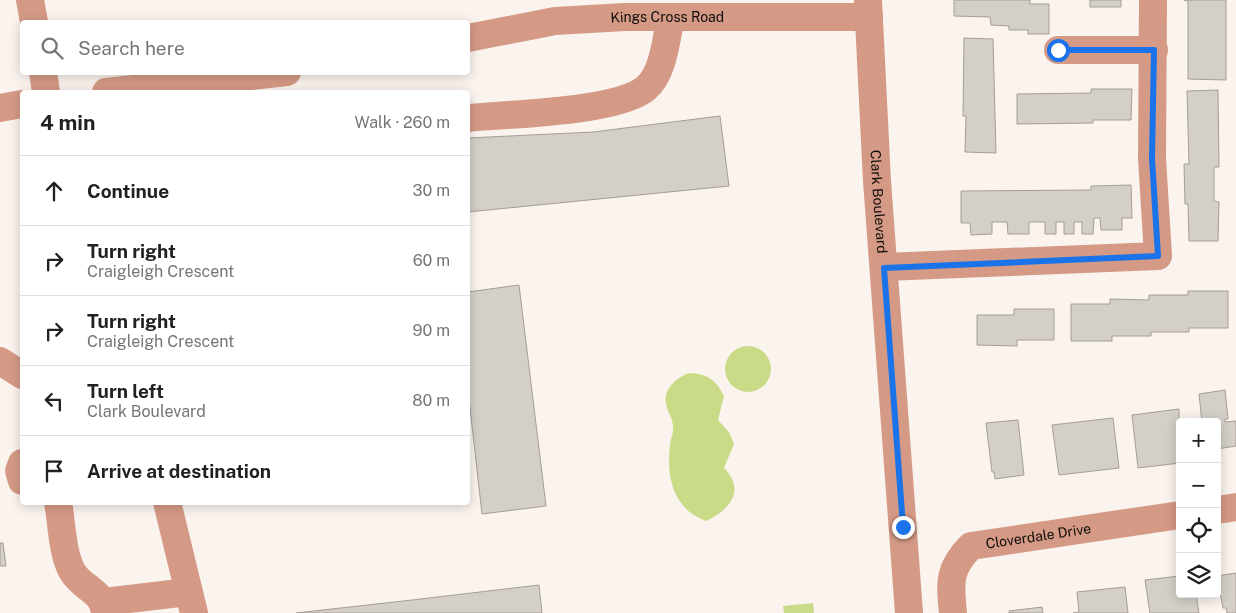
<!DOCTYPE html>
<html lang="en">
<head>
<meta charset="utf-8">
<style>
	:root { --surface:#fff; --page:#f2f2f2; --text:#202124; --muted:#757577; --line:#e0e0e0 }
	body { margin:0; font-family:"Public Sans",sans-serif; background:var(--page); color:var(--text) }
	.controls { position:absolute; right:15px; bottom:15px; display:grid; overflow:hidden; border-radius:5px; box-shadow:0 2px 12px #0003 }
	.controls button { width:45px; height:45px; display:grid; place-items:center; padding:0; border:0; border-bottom:1px solid var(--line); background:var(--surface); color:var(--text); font:25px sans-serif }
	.stop { position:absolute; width:15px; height:15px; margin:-11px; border:4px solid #1a73e8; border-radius:50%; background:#fff }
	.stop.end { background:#1a73e8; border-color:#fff; box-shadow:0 1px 5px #0008 }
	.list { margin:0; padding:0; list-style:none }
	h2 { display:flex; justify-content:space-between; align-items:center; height:65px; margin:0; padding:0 20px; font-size:21px }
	h2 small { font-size:16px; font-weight:400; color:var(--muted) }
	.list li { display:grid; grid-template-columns:32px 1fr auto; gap:15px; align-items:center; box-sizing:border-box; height:70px; padding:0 20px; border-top:1px solid var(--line) }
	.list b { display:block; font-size:19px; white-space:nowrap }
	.list p { margin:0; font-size:16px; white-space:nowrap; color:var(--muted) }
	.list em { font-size:16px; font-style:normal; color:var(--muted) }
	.icon { flex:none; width:28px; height:28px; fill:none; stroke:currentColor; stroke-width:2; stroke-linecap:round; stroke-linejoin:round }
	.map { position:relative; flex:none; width:1236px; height:613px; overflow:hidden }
	.search { position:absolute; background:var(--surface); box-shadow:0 2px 12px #0003; left:20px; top:20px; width:450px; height:55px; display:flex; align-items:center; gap:12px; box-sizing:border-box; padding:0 18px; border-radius:5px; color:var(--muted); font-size:19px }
	.panel { position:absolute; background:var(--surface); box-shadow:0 2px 12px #0003; left:20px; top:90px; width:450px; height:415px; border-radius:5px }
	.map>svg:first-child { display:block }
	.green { fill:#cadb87 }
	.building { fill:#d5cfc9; stroke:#a49d98 }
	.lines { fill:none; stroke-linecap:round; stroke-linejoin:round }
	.minor { stroke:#d59a85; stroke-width:28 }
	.route { stroke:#1a73e8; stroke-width:6 }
	.labels { text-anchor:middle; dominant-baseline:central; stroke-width:4; stroke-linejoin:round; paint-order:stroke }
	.street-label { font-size:14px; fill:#0e0c0a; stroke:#fff }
</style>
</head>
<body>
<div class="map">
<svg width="1236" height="613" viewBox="0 0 1236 613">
	<rect width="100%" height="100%" fill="#faf3ee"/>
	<path class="green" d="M725 369a23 23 0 1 1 46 0a23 23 0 1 1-46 0Z
		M689,373C708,374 716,380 724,396L718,420L729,432L734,444L724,468C746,490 730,510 706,521C673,509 666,477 670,445C670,440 673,435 673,430C674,419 668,414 666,404C663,389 677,377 689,373Z
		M813,603L814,613H784L783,606Z"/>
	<path class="building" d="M954,0H1030V4H1049V34H1028V30H1009V26L991,25L990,17L954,16Z
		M1090,0H1121V7H1090Z
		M1184,0H1226V80L1188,79V1Z
		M964,38L993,39L996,153L965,152L966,116H963Z
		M1091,89H1132L1131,120H1093V123L1017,124V94L1091,93Z
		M1218,90L1219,167H1214V201L1219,202L1218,241H1189L1188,204H1185L1184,164H1189L1187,91Z
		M720,116L729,186L468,212V138L593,132Z
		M1131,185L1132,218H1122V230H1101L1100,218H1094L1093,234H1082V222H1074V234H1064V222H1056V234H1045V222H1029V234H1008L1007,222H992V234L971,235L970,223H961V191L1091,190V186Z
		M519,285L546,506L482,514L468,390V292Z
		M1188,291H1228V328H1189V332H1151V336H1112V341H1071V304H1110V299L1149,300V295H1188Z
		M1014,309H1054V340H1017V346L977,345V315H1014Z
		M1225,390L1228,419H1225V422L1236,421V446L1217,449V422H1202L1199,394Z
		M1179,409L1180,463L1138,468L1132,415Z
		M1113,418L1119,468L1059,475L1052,425Z
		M1018,420L1024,475L995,479L994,472H992L986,423Z
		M0,543H3L6,566H0Z
		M1236,573V613H1227L1226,608H1223L1217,576Z
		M1180,576V594H1196L1199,613H1150L1145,580Z
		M539,585L542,613H296L412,600Z
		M1125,587L1128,613H1073L1079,612L1077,592Z
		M1042,607L1043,613H1009V611Z"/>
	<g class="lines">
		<g class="minor">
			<path d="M30,0L34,22"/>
			<path id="s1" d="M868,0L877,181L909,613"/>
			<path id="s2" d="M468,38L555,21L625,17H869"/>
			<path d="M1058,50H1154"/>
			<path d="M43,72L46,92"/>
			<path d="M106,92L287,72"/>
			<path d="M0,108L22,104"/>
			<path d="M468,118C507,114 619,112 646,88C664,73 666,38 671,17"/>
			<path d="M884,267L1158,256L1152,158L1153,0"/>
			<path d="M0,361L22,375"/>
			<path d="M22,463L19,471L22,481"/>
			<path d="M58,502C62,524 62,553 72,571C82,589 103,590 105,613"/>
			<path d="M167,502L194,613"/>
			<path d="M1217,510L1236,507"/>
			<path d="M104,602L188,592"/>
			<path id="s3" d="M953,613C950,583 948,569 971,546L1180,515"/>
		</g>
	</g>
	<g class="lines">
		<path class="route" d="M903,527L884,268L1158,256L1152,158L1154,50H1058"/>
	</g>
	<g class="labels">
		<g class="street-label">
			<text stroke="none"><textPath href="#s2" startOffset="201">Kings Cross Road</textPath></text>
			<text stroke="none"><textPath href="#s1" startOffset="202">Clark Boulevard</textPath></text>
			<text stroke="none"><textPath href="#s3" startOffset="141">Cloverdale Drive</textPath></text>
		</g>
	</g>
</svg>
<div class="controls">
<button>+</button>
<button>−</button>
<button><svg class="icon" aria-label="locate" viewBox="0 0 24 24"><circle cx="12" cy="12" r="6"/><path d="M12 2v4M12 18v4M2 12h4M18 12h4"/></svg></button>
<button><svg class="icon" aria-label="layers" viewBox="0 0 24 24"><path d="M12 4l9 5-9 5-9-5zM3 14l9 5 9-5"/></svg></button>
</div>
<div class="stop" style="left:1058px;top:50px"></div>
<div class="stop end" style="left:903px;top:527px"></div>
<div class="search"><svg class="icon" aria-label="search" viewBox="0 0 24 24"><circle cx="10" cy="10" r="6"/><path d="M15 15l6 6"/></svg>Search here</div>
<section class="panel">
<h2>4 min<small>Walk · 260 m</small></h2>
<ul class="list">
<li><svg class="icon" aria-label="ahead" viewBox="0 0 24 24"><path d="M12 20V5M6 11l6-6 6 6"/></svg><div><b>Continue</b></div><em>30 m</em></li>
<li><svg class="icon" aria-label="right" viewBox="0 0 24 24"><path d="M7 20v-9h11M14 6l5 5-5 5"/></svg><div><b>Turn right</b><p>Craigleigh Crescent</p></div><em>60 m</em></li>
<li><svg class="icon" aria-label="right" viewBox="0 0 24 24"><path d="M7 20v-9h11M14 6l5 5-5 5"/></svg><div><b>Turn right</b><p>Craigleigh Crescent</p></div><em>90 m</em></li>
<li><svg class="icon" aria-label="left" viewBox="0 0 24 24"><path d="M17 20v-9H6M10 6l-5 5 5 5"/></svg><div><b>Turn left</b><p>Clark Boulevard</p></div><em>80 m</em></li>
<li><svg class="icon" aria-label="arrive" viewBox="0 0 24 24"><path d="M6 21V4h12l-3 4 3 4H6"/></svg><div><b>Arrive at destination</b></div></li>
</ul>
</section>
</div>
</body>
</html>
